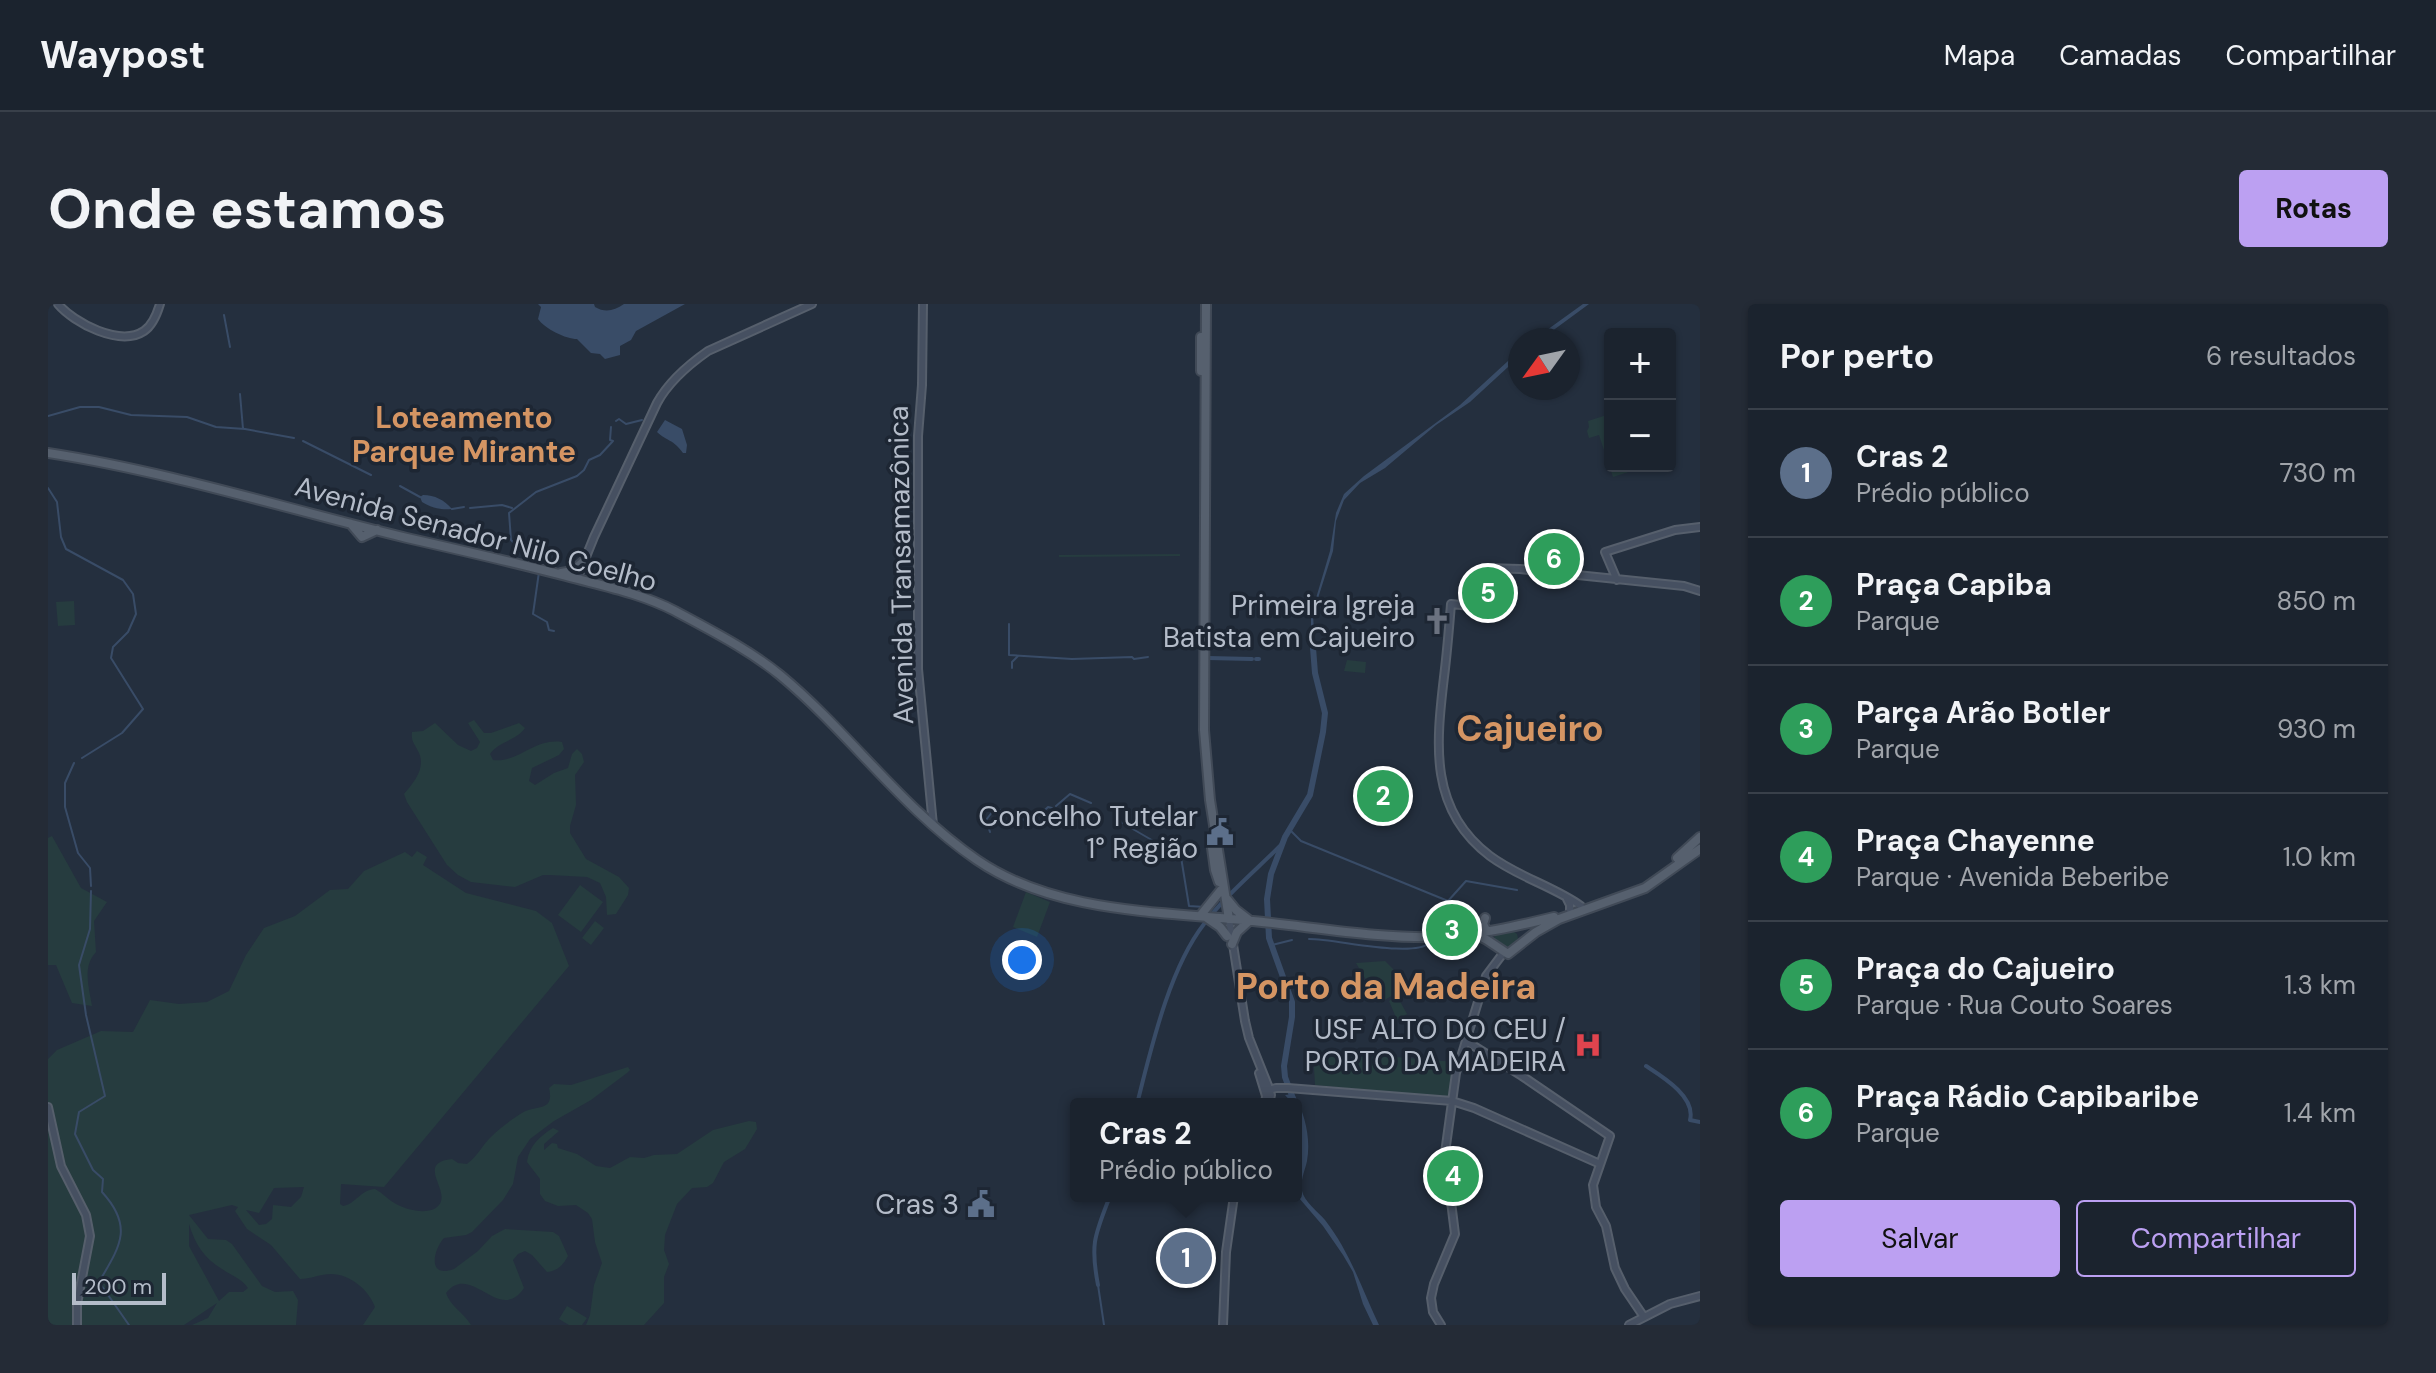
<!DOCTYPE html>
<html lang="pt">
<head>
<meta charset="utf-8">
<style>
	:root { --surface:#1b232e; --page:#242b36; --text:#f1f3f6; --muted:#a0a4aa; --line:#39404a; --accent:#bca0f2 }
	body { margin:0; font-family:"DM Sans",sans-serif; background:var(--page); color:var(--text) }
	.controls { position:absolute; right:24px; top:24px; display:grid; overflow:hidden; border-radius:8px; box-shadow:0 2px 6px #0004 }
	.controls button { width:72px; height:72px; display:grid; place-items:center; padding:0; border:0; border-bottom:2px solid var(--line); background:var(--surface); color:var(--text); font:40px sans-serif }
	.compass { position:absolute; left:1460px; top:24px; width:72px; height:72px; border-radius:50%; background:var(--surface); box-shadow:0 2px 6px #0004; rotate:237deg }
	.scale { position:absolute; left:24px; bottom:20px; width:94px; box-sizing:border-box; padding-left:8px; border:4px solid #b4bcc9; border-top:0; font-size:22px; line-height:28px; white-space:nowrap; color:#b4bcc9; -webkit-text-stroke:6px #1d2633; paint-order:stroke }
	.you { position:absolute; left:974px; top:656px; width:28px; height:28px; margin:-20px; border:6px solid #fff; border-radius:50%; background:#1a73e8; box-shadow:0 0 0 12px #1a73e833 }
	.badge { display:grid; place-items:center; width:52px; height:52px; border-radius:50%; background:var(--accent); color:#fff; font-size:26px; font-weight:700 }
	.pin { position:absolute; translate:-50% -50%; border:4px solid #fff; box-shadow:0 2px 8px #0006 }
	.popup { position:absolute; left:1022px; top:794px; width:232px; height:104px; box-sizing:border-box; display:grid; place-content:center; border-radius:8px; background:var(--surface); filter:drop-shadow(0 2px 6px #0005); font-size:26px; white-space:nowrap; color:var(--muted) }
	.popup b { font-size:30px; color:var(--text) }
	.popup::after { content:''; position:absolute; left:50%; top:100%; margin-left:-16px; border:16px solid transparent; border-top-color:var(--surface) }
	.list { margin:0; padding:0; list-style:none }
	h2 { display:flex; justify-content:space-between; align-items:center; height:104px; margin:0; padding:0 32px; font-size:34px }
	h2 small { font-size:26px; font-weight:400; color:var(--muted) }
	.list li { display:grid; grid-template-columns:52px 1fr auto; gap:24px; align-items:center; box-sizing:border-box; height:128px; padding:0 32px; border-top:2px solid var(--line) }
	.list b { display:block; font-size:30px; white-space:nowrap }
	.list p { margin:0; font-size:26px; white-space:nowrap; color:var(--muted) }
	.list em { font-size:26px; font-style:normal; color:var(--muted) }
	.actions { display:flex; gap:16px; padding:24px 32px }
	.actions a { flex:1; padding:18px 0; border:2px solid var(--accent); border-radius:8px; text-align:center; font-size:28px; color:var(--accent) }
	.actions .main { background:var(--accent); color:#111 }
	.map { position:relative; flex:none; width:1652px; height:1021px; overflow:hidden; border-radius:8px }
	header { display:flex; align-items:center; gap:48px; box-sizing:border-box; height:112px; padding:0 40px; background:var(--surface); border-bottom:2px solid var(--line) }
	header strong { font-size:38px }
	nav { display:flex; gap:44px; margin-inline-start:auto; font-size:28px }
	.intro { display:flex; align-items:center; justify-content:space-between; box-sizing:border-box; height:192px; padding:0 48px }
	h1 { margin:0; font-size:56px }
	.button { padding:20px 36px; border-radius:8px; background:var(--accent); color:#111; font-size:28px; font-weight:700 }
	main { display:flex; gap:48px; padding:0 48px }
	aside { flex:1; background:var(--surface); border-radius:8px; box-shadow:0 2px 6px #0004 }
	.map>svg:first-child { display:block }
	.green { fill:#263c3f; fill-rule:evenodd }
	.water { fill:#394c67 }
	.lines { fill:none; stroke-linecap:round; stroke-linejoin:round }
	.stream { stroke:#394c67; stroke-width:2 }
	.canal { stroke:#394c67; stroke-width:4 }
	.river { stroke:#394c67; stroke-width:6 }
	.secondary-casing { stroke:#565f6c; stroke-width:10 }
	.primary-casing { stroke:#414a57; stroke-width:12 }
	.secondary { stroke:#465061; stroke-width:6 }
	.primary { stroke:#56606e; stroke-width:8 }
	.labels { text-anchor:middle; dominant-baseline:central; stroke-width:7; stroke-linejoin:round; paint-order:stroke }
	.street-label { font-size:28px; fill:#b4bcc9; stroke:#1d2633 }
	.poi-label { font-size:28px; fill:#b4bcc9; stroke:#1d2633; text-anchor:end }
	.neighbourhood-label { font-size:30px; font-weight:bold; fill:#d59563; stroke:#1d2633 }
	.district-label { font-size:36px; font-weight:bold; fill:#d59563; stroke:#1d2633 }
</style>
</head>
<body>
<header>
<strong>Waypost</strong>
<nav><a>Mapa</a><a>Camadas</a><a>Compartilhar</a></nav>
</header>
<div class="intro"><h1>Onde estamos</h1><a class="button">Rotas</a></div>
<main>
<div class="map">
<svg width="1652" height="1021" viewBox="0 0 1652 1021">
	<rect width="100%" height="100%" fill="#242f3e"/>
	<path class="green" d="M1562,110V162H1599L1565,173L1551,131L1541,134L1539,127L1541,123L1540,117Z
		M1518,242L1520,253L1517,268L1470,262Z
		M1132,250V252L1011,253V251Z
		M26,297L27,321L10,322L8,298Z
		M1299,356L1318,358L1317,369L1296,367Z
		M426,416L436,429H443L471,419L477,424C468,437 451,437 442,450L445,456C471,459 486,434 514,438L516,445L511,451L484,464L481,477L487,481L506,469L520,464L524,450L529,445L534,450L536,458L527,471L528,501L522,522V529L538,555L571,573L581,584L580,591L568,610L559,611L558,593L552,579L539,573L502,571H495L467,583L423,578L410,571L399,561L359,498L356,490C366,478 379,463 370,447C366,439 363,437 364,428L375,427L387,419L410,441L423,447L429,444L432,438L420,419Z
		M1334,465H1336L1349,519L1329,491Z
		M4,532L33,584L59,598L46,617L48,648C34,663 41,683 44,702L24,699L8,661H0V534Z
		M369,547L379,553L375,561L418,589L488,607L504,619L521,662L336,883L293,880L292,900L295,902C308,900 312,886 327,885C335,889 340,896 348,900C358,906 383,912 391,901C403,886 367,859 404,855L410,859L419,860C430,852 434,841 444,832C452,824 464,815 474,809C487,800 507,809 501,784L506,780L523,781L580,763L582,766L579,769L543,796L506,817L482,835L470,853L465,880L455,896L424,928L418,931L396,934C385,946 379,975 406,965L430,947L444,932L457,925L505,928L511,932L520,952C515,961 510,967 499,968L484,951L477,947L470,950L465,956L476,984C451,1021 423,957 398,989C402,1002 416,1009 423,1021H315L327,1003C321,986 302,970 283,970C273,970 262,975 252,975L223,941L199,925L187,907L190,903L184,901L141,911L160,935L178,936L184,940L214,982L227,988L245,987L250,996L248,1021H144L160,1014L169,999L136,1021H0V755L9,746L53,727L85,728L102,696L131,700L159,698L181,687L198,651L216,624L247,612L282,586L300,585L316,567L357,548L364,553ZM256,883L253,893L243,903L225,901L224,915L218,920L211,921L198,906L211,909L226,884ZM141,920C147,940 156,954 174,965C184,972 193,974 200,984L195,988H181L171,997L141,942Z
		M532,581L555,598L533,628L510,611Z
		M978,588L1002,598L989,633L965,623Z
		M547,617L556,624L543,641L534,634Z
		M1463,626L1469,630L1470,635L1458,645L1446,637L1447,629Z
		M1337,657L1361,681L1332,699L1308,659Z
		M1349,692L1359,710L1349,716L1341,697Z
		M1265,746L1407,758L1400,794L1267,781Z
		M701,817L708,818L709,825L697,845L676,858L665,879L659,883L644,884L629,900L617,931L616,946L621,960L616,973V999L596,1021H538L542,1011L546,981L554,959L547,938L544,915L540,909L528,901L510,902L497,897L492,890V875L479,858C481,842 492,832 505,824L511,827L496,840V846L504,839L509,840L510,844L529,850L548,862L562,864L582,853L596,854L606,851L629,850L665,826Z
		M1402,842L1415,903H1408L1401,864Z
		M519,1002L539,1014L534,1021H521L511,1015Z"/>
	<path class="water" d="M490,0H546L547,3C557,9 566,7 576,0H637L588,27L583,36L572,42V51L557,55L552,50L543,49L529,35C518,35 497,25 490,15L493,3Z
		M1535,0H1541L1492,36H1485Z
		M1472,46V52L1422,98L1388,121L1337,164L1312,179L1296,196L1288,217L1285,247L1265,310L1267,346L1266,352H1263V311L1282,247L1288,209L1296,190L1316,172L1412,101Z
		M617,116L634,125L639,141L638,149H635C625,135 620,138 609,128Z
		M375,191C387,191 396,196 404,205C392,206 384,204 374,198L372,193Z
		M1246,790C1257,810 1263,834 1259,857C1257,866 1252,877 1254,887C1256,897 1270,908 1277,916C1302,948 1314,985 1331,1021H1325L1315,1000L1305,968L1295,951L1275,922L1251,894L1249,888L1252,836L1248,800H1245L1237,791Z"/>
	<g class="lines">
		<path class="stream" d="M176,11L182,43
			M192,90L195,125
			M0,112L32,103H51L83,111L139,113L168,123L197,125L246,134
			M568,117L571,115L578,120L594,116
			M255,137L323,171
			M352,182L372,193
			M0,184L9,198L13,233L18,245L75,276L85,290L88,310L80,328L65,343L63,354L95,405L74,429L34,454
			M422,204L454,201L464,204
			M404,205L416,203
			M491,258L477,250L463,236L461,209L488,188L529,172L536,166L541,156L552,151L565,137L562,136L563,123
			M491,268L485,310L499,318L501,326L506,327
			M961,320V351L1024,355L1084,353L1086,355L1100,353
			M964,364V358L970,352
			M26,459L17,479V503L30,549L42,564L43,582
			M1008,502L1022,490L1043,499
			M961,509L983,519L1000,503L1004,504
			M1071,517L1133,553L1141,602L1157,603
			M1241,525L1253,537L1400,597L1418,577L1469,586
			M942,528L938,516L945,507L956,506
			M43,587L42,625L31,661L38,711L57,792L31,808L27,830L45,866L55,875L54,888C86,923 72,942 51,978L81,1021
			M1261,635C1289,635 1363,654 1382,639
			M1224,641L1244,636
			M1050,981L1056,1021"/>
		<path class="canal" d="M1160,354L1204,355
			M1208,355H1211
			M1598,762C1615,773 1648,793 1642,816L1652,818
			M1089,800C1103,745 1121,665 1156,620C1178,591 1208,566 1234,540
			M1050,981C1042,939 1047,931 1062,892"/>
		<path class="river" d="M1247,800L1237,773L1236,762L1244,713V698L1221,634L1219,595L1223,570L1237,533L1262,491L1275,428L1277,409L1267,369L1265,344"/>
		<g class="secondary-casing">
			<path id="secondary" d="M10,0C26,19 72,43 96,27C105,21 109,10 112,0
				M875,0L874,81L870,132V365L885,521
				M529,275L546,233L609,99C621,77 640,61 660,47L764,0
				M1569,276L1557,248L1627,226L1652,223
				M1519,595L1522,601V606
				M1533,602C1505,582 1470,573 1442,552C1381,506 1388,441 1396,373C1399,349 1401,325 1403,300L1452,305L1436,264L1472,265L1636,282L1652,287
				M1181,615L1197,717L1201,734L1221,784L1223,791L1221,800
				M1418,737L1474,772L1562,832L1545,881L1548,903L1558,922L1567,964L1577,985L1596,1013
				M1211,769L1218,792L1217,800
				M1217,787L1228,784H1240L1404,797L1426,804L1552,860
				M0,803L13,862L38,911L42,932L29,1000V1021
				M1175,1021L1178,948L1186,892
				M1393,1021L1385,1008L1383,994L1386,980L1407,930L1397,849L1408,769L1438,672L1456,648
				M1581,1021L1622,1000L1652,992"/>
		</g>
		<g class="primary-casing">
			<path id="primary" d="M1158,0L1156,426L1162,496L1181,615
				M1153,67V33
				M0,149C122,168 239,205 359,234C412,246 465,258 518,272C555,282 592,289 627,307C662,326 700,345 732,371C801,428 854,505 929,556C1008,610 1113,607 1205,617C1266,623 1332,635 1393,633C1430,631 1469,622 1506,613
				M303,220L314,233L329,226
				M513,269L525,267L536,257
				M1164,544L1167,566L1171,578
				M1629,554L1652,533
				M1179,595L1188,606L1201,616
				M1152,612L1173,586
				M1159,614L1172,623L1179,632
				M1437,614L1435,620L1438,626
				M1425,629L1439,636L1460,650L1488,628L1511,615L1597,584L1652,545
				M1393,633L1397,626L1394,619
				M1184,640L1189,628L1201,617"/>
		</g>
		<use href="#secondary" class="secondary"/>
		<use href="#primary" class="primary"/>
	</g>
	<defs>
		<g id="church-bare" transform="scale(2.16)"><path d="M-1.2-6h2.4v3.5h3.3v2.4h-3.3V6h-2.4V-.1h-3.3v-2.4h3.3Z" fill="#6b7280" stroke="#1d2633" stroke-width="2.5" paint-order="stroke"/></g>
		<g id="civic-bare" transform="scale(2.16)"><path d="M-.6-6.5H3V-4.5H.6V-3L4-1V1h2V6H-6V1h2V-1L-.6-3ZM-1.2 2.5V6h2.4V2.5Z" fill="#5c6f8a" stroke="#1d2633" stroke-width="2.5" paint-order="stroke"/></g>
		<g id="hospital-bare" transform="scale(2.16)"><path d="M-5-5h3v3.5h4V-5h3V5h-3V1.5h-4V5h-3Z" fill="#e0444e" stroke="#1d2633" stroke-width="2.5" paint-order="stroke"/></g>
	</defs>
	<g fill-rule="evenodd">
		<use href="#church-bare" x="1389" y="317"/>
		<use href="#civic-bare" x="1172" y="528"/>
		<use href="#hospital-bare" x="1540" y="741"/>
		<use href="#civic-bare" x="933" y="900"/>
	</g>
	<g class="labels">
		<g class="street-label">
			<text transform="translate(428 230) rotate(15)">Avenida Senador Nilo Coelho</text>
			<text transform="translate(853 261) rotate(-91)">Avenida Transamazônica</text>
		</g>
		<g class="poi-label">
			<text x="1367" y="301">Primeira Igreja<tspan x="1367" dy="32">Batista em Cajueiro</tspan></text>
			<text x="1150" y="512">Concelho Tutelar<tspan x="1150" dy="32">1° Região</tspan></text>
			<text x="1518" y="725">USF ALTO DO CEU /<tspan x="1518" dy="32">PORTO DA MADEIRA</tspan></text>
			<text x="911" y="900">Cras 3</text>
		</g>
		<g class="neighbourhood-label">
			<text x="416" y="113">Loteamento<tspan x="416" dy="34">Parque Mirante</tspan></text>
		</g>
		<g class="district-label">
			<text x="1482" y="424">Cajueiro</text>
			<text x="1338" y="682">Porto da Madeira</text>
		</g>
	</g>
</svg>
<div class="controls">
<button>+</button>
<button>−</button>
</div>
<svg class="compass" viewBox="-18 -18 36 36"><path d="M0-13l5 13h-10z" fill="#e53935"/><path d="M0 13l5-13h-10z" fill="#a0a4aa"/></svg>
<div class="scale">200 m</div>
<div class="you"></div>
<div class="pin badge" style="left:1138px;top:954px;background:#5c6f8a">1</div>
<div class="popup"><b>Cras 2</b>Prédio público</div>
<div class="pin badge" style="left:1335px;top:492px;background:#2e9e5b">2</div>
<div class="pin badge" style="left:1404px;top:626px;background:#2e9e5b">3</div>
<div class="pin badge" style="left:1405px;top:872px;background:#2e9e5b">4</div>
<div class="pin badge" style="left:1440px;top:289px;background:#2e9e5b">5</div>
<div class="pin badge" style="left:1506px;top:255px;background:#2e9e5b">6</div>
</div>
<aside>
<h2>Por perto<small>6 resultados</small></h2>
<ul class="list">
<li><span class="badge" style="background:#5c6f8a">1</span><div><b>Cras 2</b><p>Prédio público</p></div><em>730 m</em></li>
<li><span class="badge" style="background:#2e9e5b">2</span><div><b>Praça Capiba</b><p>Parque</p></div><em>850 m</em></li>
<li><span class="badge" style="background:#2e9e5b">3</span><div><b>Parça Arão Botler</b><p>Parque</p></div><em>930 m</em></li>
<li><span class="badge" style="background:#2e9e5b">4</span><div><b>Praça Chayenne</b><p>Parque · Avenida Beberibe</p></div><em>1.0 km</em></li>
<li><span class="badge" style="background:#2e9e5b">5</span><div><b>Praça do Cajueiro</b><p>Parque · Rua Couto Soares</p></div><em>1.3 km</em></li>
<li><span class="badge" style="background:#2e9e5b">6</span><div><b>Praça Rádio Capibaribe</b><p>Parque</p></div><em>1.4 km</em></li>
</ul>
<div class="actions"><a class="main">Salvar</a><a>Compartilhar</a></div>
</aside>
</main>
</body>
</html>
